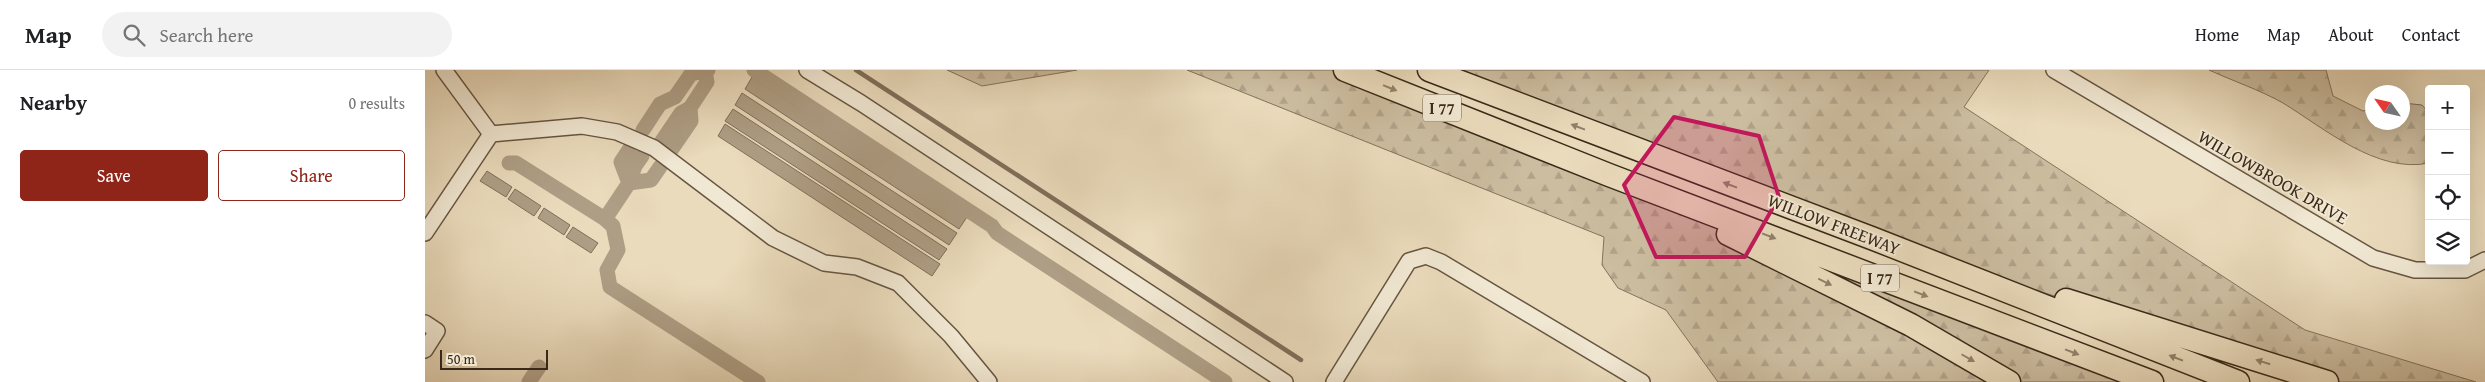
<!DOCTYPE html>
<html lang="en">
<head>
<meta charset="utf-8">
<style>
	:root { --surface:#fff; --page:#f2f2f2; --text:#202124; --muted:#757577; --line:#e0e0e0; --accent:#8f2418 }
	body { margin:0; font-family:"Gentium Book Plus",serif; background:var(--page); color:var(--text) }
	.controls { position:absolute; right:15px; top:15px; display:grid; overflow:hidden; border-radius:5px; box-shadow:0 5px 20px #0002 }
	.controls button { width:45px; height:45px; display:grid; place-items:center; padding:0; border:0; border-bottom:1px solid var(--line); background:var(--surface); color:var(--text); font:25px sans-serif }
	.compass { position:absolute; left:1940px; top:15px; width:45px; height:45px; border-radius:50%; background:var(--surface); box-shadow:0 5px 20px #0002; rotate:304deg }
	.scale { position:absolute; left:15px; bottom:12px; width:108px; box-sizing:border-box; padding-left:5px; border:2px solid #3a2919; border-top:0; font-size:14px; line-height:18px; white-space:nowrap; color:#3a2919; -webkit-text-stroke:4px #f1e8d3; paint-order:stroke }
	.list { margin:0; padding:0; list-style:none }
	h2 { display:flex; justify-content:space-between; align-items:center; height:65px; margin:0; padding:0 20px; font-size:21px }
	h2 small { font-size:16px; font-weight:400; color:var(--muted) }
	.actions { display:flex; gap:10px; padding:15px 20px }
	.actions a { flex:1; padding:11px 0; border:1px solid var(--accent); border-radius:5px; text-align:center; font-size:18px; color:var(--accent) }
	.actions .main { background:var(--accent); color:#fff }
	.icon { flex:none; width:28px; height:28px; fill:none; stroke:currentColor; stroke-width:2; stroke-linecap:round; stroke-linejoin:round }
	.map { position:relative; flex:none; width:2060px; height:312px; overflow:hidden }
	header { display:flex; align-items:center; gap:30px; box-sizing:border-box; height:70px; padding:0 25px; background:var(--surface); border-bottom:1px solid var(--line) }
	header strong { font-size:24px }
	nav { display:flex; gap:28px; margin-inline-start:auto; font-size:18px }
	.search { width:350px; height:45px; background:var(--page); display:flex; align-items:center; gap:12px; box-sizing:border-box; padding:0 18px; border-radius:28px; color:var(--muted); font-size:19px }
	main { display:flex }
	aside { flex:1; background:var(--surface) }
	.map>svg:first-child { display:block }
	.forest { fill:url(#forest-firs); stroke:#83735c }
	.water { fill:#ae9e85; stroke:#806f5a }
	.lines { fill:none; stroke-linecap:round; stroke-linejoin:round }
	.stream { stroke:#806f5a; stroke-width:4.5 }
	.canal { stroke:#ae9e85; stroke-width:15 }
	.minor-casing { stroke:#665642; stroke-width:18 }
	.highway-casing { stroke:#3a2919; stroke-width:25 }
	.minor { stroke:#f1e8d3; stroke-width:15 }
	.highway { stroke:#eadbbc; stroke-width:22 }
	.oneway { fill:#92826a }
	.marked { fill:#c2185b; fill-opacity:0.2; stroke:#c2185b; stroke-width:4; stroke-linejoin:round }
	.labels { text-anchor:middle; dominant-baseline:central; stroke-width:4; stroke-linejoin:round; paint-order:stroke }
	.shield { fill:#f1e8d3; stroke:#716251; stroke-width:1 }
	.shield-label { font-size:16px; font-weight:bold; fill:#3a2919 }
	.street-label { font-size:18px; fill:#3a2919; stroke:#f1e8d3 }
</style>
</head>
<body>
<header>
<strong>Map</strong>
<div class="search"><svg class="icon" aria-label="search" viewBox="0 0 24 24"><circle cx="10" cy="10" r="6"/><path d="M15 15l6 6"/></svg>Search here</div>
<nav><a>Home</a><a>Map</a><a>About</a><a>Contact</a></nav>
</header>
<main>
<aside>
<h2>Nearby<small>0 results</small></h2>
<ul class="list">
</ul>
<div class="actions"><a class="main">Save</a><a>Share</a></div>
</aside>
<div class="map">
<svg width="2060" height="312" viewBox="0 0 2060 312">
	<defs>
		<pattern id="forest-firs" width="22" height="20" patternUnits="userSpaceOnUse" patternTransform="scale(1.25)"><rect width="22" height="20" fill="#ccbda0"/><path d="M5 1l3.5 6h-7zM16 11l3.5 6h-7z" fill="#b0a289"/></pattern>
	</defs>
	<rect width="100%" height="100%" fill="#eadbbc"/>
	<filter id="stains"><feTurbulence type="fractalNoise" baseFrequency=".004" numOctaves="4"/><feColorMatrix values="0 0 0 0 .2 0 0 0 0 .09 0 0 0 0 .02 0 0 0 .5 -.17"/></filter>
	<radialGradient id="worn" r=".72"><stop offset=".6" stop-color="#630" stop-opacity="0"/><stop offset="1" stop-color="#630" stop-opacity=".3"/></radialGradient>
	<path class="forest" d="M522,0H652L557,16Z
		M762,0H920L1727,312H1293L1241,240L1193,218L1177,195L1179,167Z
		M1004,0H1564L1539,37L1880,260L2051,312H1902L1449,169Z
		M1784,0H1901L1908,26L1938,41L1947,39L1948,52H1978V33L1997,35L2004,43V93C1952,104 1899,58 1858,33C1835,20 1808,11 1784,0Z"/>
	<path class="water" d="M327,7L542,147L534,159L320,19Z
		M317,23L532,163L524,175L310,35Z
		M308,39L522,179L514,190L300,51Z
		M300,54L515,194L507,206L293,66Z
		M62,101L87,117L81,127L55,111Z
		M90,119L116,136L109,146L83,129Z
		M119,138L145,155L139,165L113,148Z
		M148,157L173,173L166,183L141,167Z"/>
	<g class="lines">
		<path class="stream" d="M431,0L876,290"/>
		<path class="canal" d="M329,0L567,156L572,163L800,312
			M218,60L235,34L250,27L266,4L283,0
			M233,77L256,43L265,38L282,12L280,1
			M244,83L266,51L265,38
			M217,86L210,96L204,113L180,149L188,156L193,180L182,200L185,217L333,312
			M84,93H91L180,149
			M204,113L226,110L235,97
			M204,113L196,92L204,80
			M104,312L114,297"/>
		<g class="minor-casing">
			<path id="minor" d="M19,0L66,64
				M382,0L436,33L860,312
				M1629,0L1948,188L1990,200H2040L2060,190
				M0,163L66,64L157,56L192,62L229,78L348,168L399,193L432,197L473,213L526,266L564,312
				M0,253L12,261L0,280
				M909,312L984,191L1001,186L1016,192L1217,312"/>
		</g>
		<g class="highway-casing">
			<path id="highway" d="M920,0L1184,105L1727,312
				M1004,0L1449,169L1813,312
				M1303,164L1486,255L1584,312
				M1641,230L1902,312"/>
		</g>
		<use href="#minor" class="minor"/>
		<use href="#highway" class="highway"/>
	</g>
	<defs><path id="oneway-solid" d="M-6-.8H1V-3.2L6.5 0L1 3.2V.8H-6Z" transform="scale(1.25)"/></defs>
	<g class="oneway">
		<use href="#oneway-solid" transform="translate(965 18) rotate(22)"/>
		<use href="#oneway-solid" transform="translate(1153 57) rotate(-159)"/>
		<use href="#oneway-solid" transform="translate(1305 115) rotate(-159)"/>
		<use href="#oneway-solid" transform="translate(1344 166) rotate(21)"/>
		<use href="#oneway-solid" transform="translate(1400 212) rotate(26)"/>
		<use href="#oneway-solid" transform="translate(1496 224) rotate(21)"/>
		<use href="#oneway-solid" transform="translate(1647 282) rotate(21)"/>
		<use href="#oneway-solid" transform="translate(1543 288) rotate(30)"/>
		<use href="#oneway-solid" transform="translate(1751 288) rotate(-159)"/>
		<use href="#oneway-solid" transform="translate(1838 292) rotate(-163)"/>
	</g>
	<path class="marked" d="M1249,47L1334,66L1354,127L1320,187H1231L1199,115Z"/>
	<g class="labels">
		<g class="shield">
			<rect x="998" y="24.5" width="38" height="27" rx="4"/>
			<rect x="1436" y="194.5" width="38" height="27" rx="4"/>
		</g>
		<g class="shield-label">
			<text x="1017" y="38">I 77</text>
			<text x="1455" y="208">I 77</text>
		</g>
		<g class="street-label">
			<text transform="translate(1848 107) rotate(30)">WILLOWBROOK DRIVE</text>
			<text transform="translate(1409 154) rotate(21)">WILLOW FREEWAY</text>
		</g>
	</g>
	<rect width="100%" height="100%" filter="url(#stains)"/>
	<rect width="100%" height="100%" fill="url(#worn)"/>
</svg>
<div class="controls">
<button>+</button>
<button>−</button>
<button><svg class="icon" aria-label="locate" viewBox="0 0 24 24"><circle cx="12" cy="12" r="6"/><path d="M12 2v4M12 18v4M2 12h4M18 12h4"/></svg></button>
<button><svg class="icon" aria-label="layers" viewBox="0 0 24 24"><path d="M12 4l9 5-9 5-9-5zM3 14l9 5 9-5"/></svg></button>
</div>
<svg class="compass" viewBox="-18 -18 36 36"><path d="M0-13l5 13h-10z" fill="#e53935"/><path d="M0 13l5-13h-10z" fill="#757577"/></svg>
<div class="scale">50 m</div>
</div>
</main>
</body>
</html>
